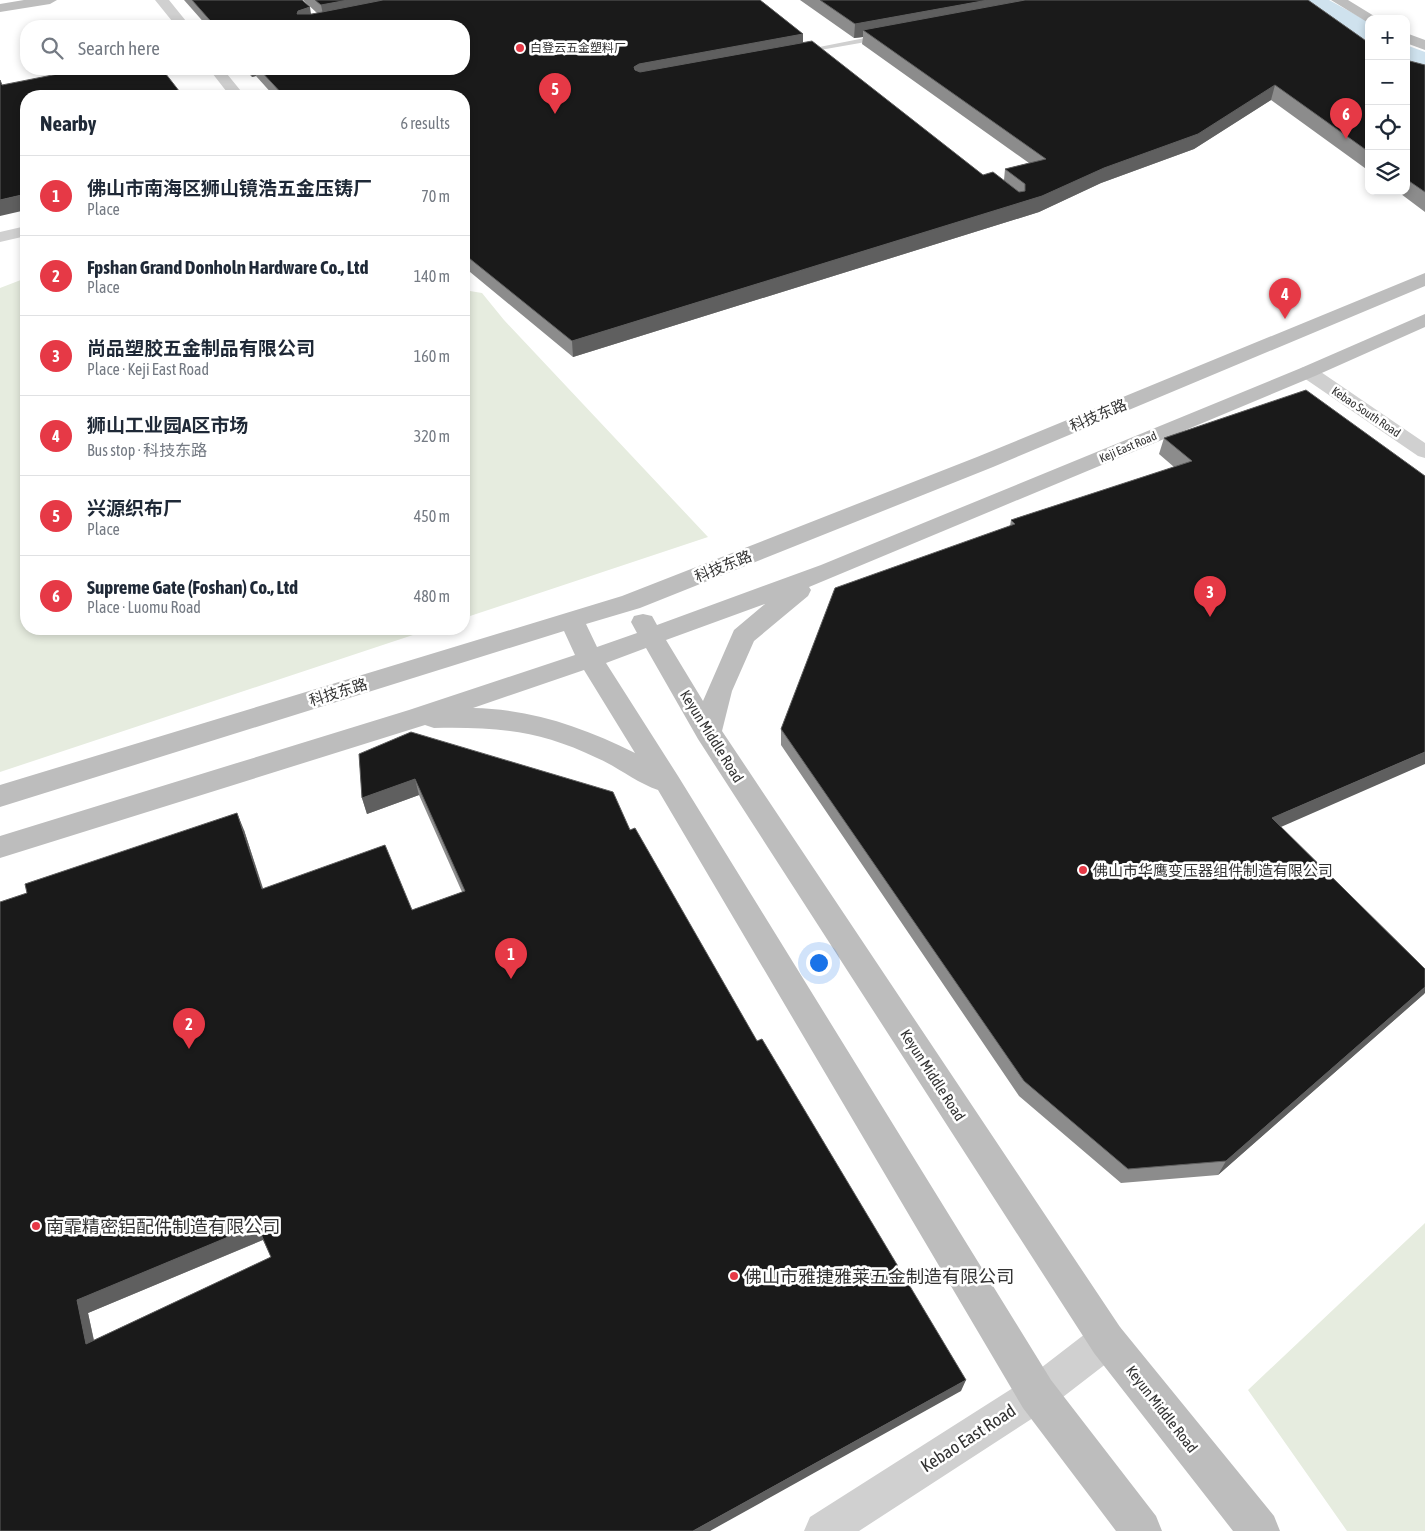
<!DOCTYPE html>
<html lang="en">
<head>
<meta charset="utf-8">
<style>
	:root { --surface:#fff; --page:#f2f2f3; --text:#1f2937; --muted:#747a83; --line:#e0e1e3; --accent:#e63946 }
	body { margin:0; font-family:"Asap Condensed","Noto Sans SC",sans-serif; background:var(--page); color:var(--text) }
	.controls { position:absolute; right:15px; top:15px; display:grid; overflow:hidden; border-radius:10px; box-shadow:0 2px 8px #0003 }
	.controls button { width:45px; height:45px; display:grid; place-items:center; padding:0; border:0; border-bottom:1px solid var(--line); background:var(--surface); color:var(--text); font:25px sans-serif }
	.you { position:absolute; left:818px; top:962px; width:18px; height:18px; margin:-12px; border:4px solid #fff; border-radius:50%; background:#1a73e8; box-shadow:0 0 0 8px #1a73e833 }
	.badge { display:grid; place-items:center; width:32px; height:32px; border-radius:50%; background:var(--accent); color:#fff; font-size:16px; font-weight:700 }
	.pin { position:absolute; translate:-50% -41px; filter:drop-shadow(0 1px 2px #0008) }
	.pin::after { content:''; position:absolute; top:26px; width:18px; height:15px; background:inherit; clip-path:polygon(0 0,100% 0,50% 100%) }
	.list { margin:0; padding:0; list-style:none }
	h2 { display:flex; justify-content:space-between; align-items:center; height:65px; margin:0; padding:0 20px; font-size:21px }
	h2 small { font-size:16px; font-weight:400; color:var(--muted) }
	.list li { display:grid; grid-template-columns:32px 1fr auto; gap:15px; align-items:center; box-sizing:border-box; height:80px; padding:0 20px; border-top:1px solid var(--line) }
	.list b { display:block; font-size:19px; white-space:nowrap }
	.list p { margin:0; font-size:16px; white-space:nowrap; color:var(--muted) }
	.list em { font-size:16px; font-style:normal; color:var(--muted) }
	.icon { flex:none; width:28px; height:28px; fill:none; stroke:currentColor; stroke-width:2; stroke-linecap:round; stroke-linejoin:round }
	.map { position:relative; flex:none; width:1425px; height:1531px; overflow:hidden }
	.search { position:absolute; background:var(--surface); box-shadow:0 2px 8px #0003; left:20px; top:20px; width:450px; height:55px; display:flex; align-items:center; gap:12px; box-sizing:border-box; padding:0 18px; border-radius:20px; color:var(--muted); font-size:19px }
	.panel { position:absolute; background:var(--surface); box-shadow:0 2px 8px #0003; left:20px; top:90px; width:450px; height:545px; border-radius:20px }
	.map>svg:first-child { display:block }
	.green { fill:#e6ecdf }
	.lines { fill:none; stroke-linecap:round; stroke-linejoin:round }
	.river { fill:#cfe2ee; fill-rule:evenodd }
	.lane { fill:#d0d0d0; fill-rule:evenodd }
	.street { fill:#d0d0d0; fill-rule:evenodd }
	.secondary { fill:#bdbdbd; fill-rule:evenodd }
	.wall { fill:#8c8c8c; fill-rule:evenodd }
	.shaded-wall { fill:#5f5f5f }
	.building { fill:#1a1a1a; stroke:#5f5f5f; fill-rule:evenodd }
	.poi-dot { fill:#e63946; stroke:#fff; stroke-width:2 }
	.labels { text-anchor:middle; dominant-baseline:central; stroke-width:5; stroke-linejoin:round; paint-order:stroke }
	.far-poi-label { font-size:12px; fill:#333; stroke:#fff; text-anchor:start }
	.far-street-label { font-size:12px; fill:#333; stroke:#fff }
	.street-label { font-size:15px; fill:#333; stroke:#fff }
	.poi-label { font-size:15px; fill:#333; stroke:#fff; text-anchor:start }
	.near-poi-label { font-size:18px; fill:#333; stroke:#fff; text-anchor:start }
	.near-street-label { font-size:18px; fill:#333; stroke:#fff }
</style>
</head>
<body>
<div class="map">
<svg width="1425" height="1531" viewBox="0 0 1425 1531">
	<rect width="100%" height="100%" fill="#fff"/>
	<path class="green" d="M26,278V629H431L0,772V288Z
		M464,290L482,293L504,320L708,537L464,618Z
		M1425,1223V1531H1347L1248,1390Z"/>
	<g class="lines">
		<path class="river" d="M1300,0H1329L1369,22V40L1360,38L1303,5Z
			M1406,45L1425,52V70L1406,63Z"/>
		<path class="lane" d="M880,35H883V39L803,53L799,51Z"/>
		<path class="street" d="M155,0H169L190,26H176Z
			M209,69H223L245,96H230Z
			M26,226V236L0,242V232Z
			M1308,366L1315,368L1425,443V458L1418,456L1301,376L1298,372L1301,368Z
			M1107,1322L1120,1327L1125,1340L1120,1353L1050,1407L859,1531H804L810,1517L1024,1381L1094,1327Z"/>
		<path class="secondary" d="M24,0H57L50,4L0,12V4Z
			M1331,0H1348L1379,19H1369V22H1367Z
			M1406,33L1425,40V50L1406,43Z
			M1425,273V286L993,467L640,608L586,624L597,647L637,633L631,622L634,616L643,614L652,616L657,625L821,565L1301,368L1425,314V327L1315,376L809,587L811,590L808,596L754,641L732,691L722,731L1120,1327L1274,1516L1280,1531H1233L1094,1353L698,739L646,648L606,663L678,776L1051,1380L1156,1516L1162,1531H1116L1023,1408L658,790C637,783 618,767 597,758C539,730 497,727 434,728L425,725L0,858V836L409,710L575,655L564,631L0,807V785L622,596L977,457ZM765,604L734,630L703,701L666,640ZM584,670L635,753C583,727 531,709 473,708Z"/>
	</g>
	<path class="wall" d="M184,0H302L311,14L317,13L303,0H760L803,34V42L983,175L1004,180L1005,169L1029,163L862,44L863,37L854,38L800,0H1308L1369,43V171L1271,100L1194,149L1101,183L1039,212L573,357L464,267V96H274L256,76L252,77L244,69H464V26H207Z
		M1406,60L1425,65V212L1397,191H1406Z
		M1306,390L1281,827L1424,994L1218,1175L1121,1183L1019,1096L781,745V729L1010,526L1011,520L1174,467L1159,454L1164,438Z
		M359,754L630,830L757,1041L961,1391L0,1531L244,830L263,888L412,910L462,892L419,795L367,814L362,798ZM263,1240L271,1257L94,1340L88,1313Z"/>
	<path class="shaded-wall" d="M348,0H418L324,19L321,5Z
		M988,0H1059L863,30V37L854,38L855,24Z
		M310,7L312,21L297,14L298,11Z
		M803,34V48L640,78L634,67L639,64Z
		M250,69H254L256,76L252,77Z
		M1275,85L1271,100L1194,149L1101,183L1039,212L573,357L572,341L1042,196Z
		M26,194V210L0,216V200Z
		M1425,752V764L1265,834L1272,818Z
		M415,779L419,795L367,814L362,798Z
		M237,813L244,830L268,905L262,889Z
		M1425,987V993L1424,994L1218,1175L1226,1161Z
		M257,1225L265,1239L88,1313L97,1356L86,1344L77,1300Z
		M966,1380L961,1391L710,1531H693Z"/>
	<path class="building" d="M192,0H302L310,7L298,11L297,14H312L383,0H760L803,34L639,64L634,67L635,70L640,72L812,41L983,175L993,172L1019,192L1025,191V184L1005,169L1046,159L863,30L1025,0H1308L1369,43V152L1275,85L1198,134L1104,168L1042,196L572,341L464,254V96H284L259,69H464V26H215Z
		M315,0H348L321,5Z
		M820,0H988L855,24Z
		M1406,60L1425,65V192L1406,179Z
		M83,69H162L183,96H26V194L0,200V80L2,85Z
		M1306,390L1425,476V752L1272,818L1425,969V987L1226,1161L1128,1169L1024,1081L781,729L835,588L1015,524L1011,520L1192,461L1164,438Z
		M411,732L613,792L630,830L635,828L757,1041L762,1039L966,1380L693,1531H0V902L27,893L25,884L237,813L262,889L385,845L412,910L465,891L415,779L362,798L359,754ZM257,1225L271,1257L86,1344L77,1300Z"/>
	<g class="poi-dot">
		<circle cx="520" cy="48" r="5"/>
		<circle cx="1083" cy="870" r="5"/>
		<circle cx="36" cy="1226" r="5"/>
		<circle cx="734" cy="1276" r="5"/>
	</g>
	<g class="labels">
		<g class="far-poi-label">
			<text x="530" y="48">白登云五金塑料厂</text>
		</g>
		<g class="far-street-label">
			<text transform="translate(1366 412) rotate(34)">Kebao South Road</text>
			<text transform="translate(1128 447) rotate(-23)">Keji East Road</text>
		</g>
		<g class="street-label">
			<text transform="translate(1098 415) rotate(-23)">科技东路</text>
			<text transform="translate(723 566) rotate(-22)">科技东路</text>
			<text transform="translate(338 692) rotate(-17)">科技东路</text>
			<text transform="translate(712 736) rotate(58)">Keyun Middle Road</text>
			<text transform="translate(933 1075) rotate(57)">Keyun Middle Road</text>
			<text transform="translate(1162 1409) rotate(52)">Keyun Middle Road</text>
		</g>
		<g class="poi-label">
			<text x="1093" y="870">佛山市华鹰变压器组件制造有限公司</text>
		</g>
		<g class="near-poi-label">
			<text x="46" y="1226">南霏精密铝配件制造有限公司</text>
			<text x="744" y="1276">佛山市雅捷雅莱五金制造有限公司</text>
		</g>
		<g class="near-street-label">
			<text transform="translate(968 1438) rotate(-33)">Kebao East Road</text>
		</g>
	</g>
</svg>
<div class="controls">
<button>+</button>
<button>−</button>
<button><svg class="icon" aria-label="locate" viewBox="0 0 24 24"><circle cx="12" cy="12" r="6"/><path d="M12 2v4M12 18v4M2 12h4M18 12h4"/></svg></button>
<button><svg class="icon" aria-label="layers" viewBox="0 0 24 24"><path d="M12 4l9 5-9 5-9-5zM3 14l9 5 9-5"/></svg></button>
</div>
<div class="you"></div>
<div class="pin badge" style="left:511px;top:979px">1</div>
<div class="pin badge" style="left:189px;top:1049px">2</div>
<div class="pin badge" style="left:1210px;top:617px">3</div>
<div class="pin badge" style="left:1285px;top:319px">4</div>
<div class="pin badge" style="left:555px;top:114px">5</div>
<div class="pin badge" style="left:1346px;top:139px">6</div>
<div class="search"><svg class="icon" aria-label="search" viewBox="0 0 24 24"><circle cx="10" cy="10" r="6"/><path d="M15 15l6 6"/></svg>Search here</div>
<section class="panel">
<h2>Nearby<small>6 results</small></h2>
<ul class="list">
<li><span class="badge">1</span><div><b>佛山市南海区狮山镜浩五金压铸厂</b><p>Place</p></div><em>70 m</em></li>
<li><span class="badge">2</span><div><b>Fpshan Grand Donholn Hardware Co., Ltd</b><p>Place</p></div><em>140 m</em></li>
<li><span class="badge">3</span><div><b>尚品塑胶五金制品有限公司</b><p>Place · Keji East Road</p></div><em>160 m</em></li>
<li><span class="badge">4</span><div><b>狮山工业园A区市场</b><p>Bus stop · 科技东路</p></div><em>320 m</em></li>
<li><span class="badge">5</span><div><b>兴源织布厂</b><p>Place</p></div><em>450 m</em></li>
<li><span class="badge">6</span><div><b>Supreme Gate (Foshan) Co., Ltd</b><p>Place · Luomu Road</p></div><em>480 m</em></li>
</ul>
</section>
</div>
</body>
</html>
